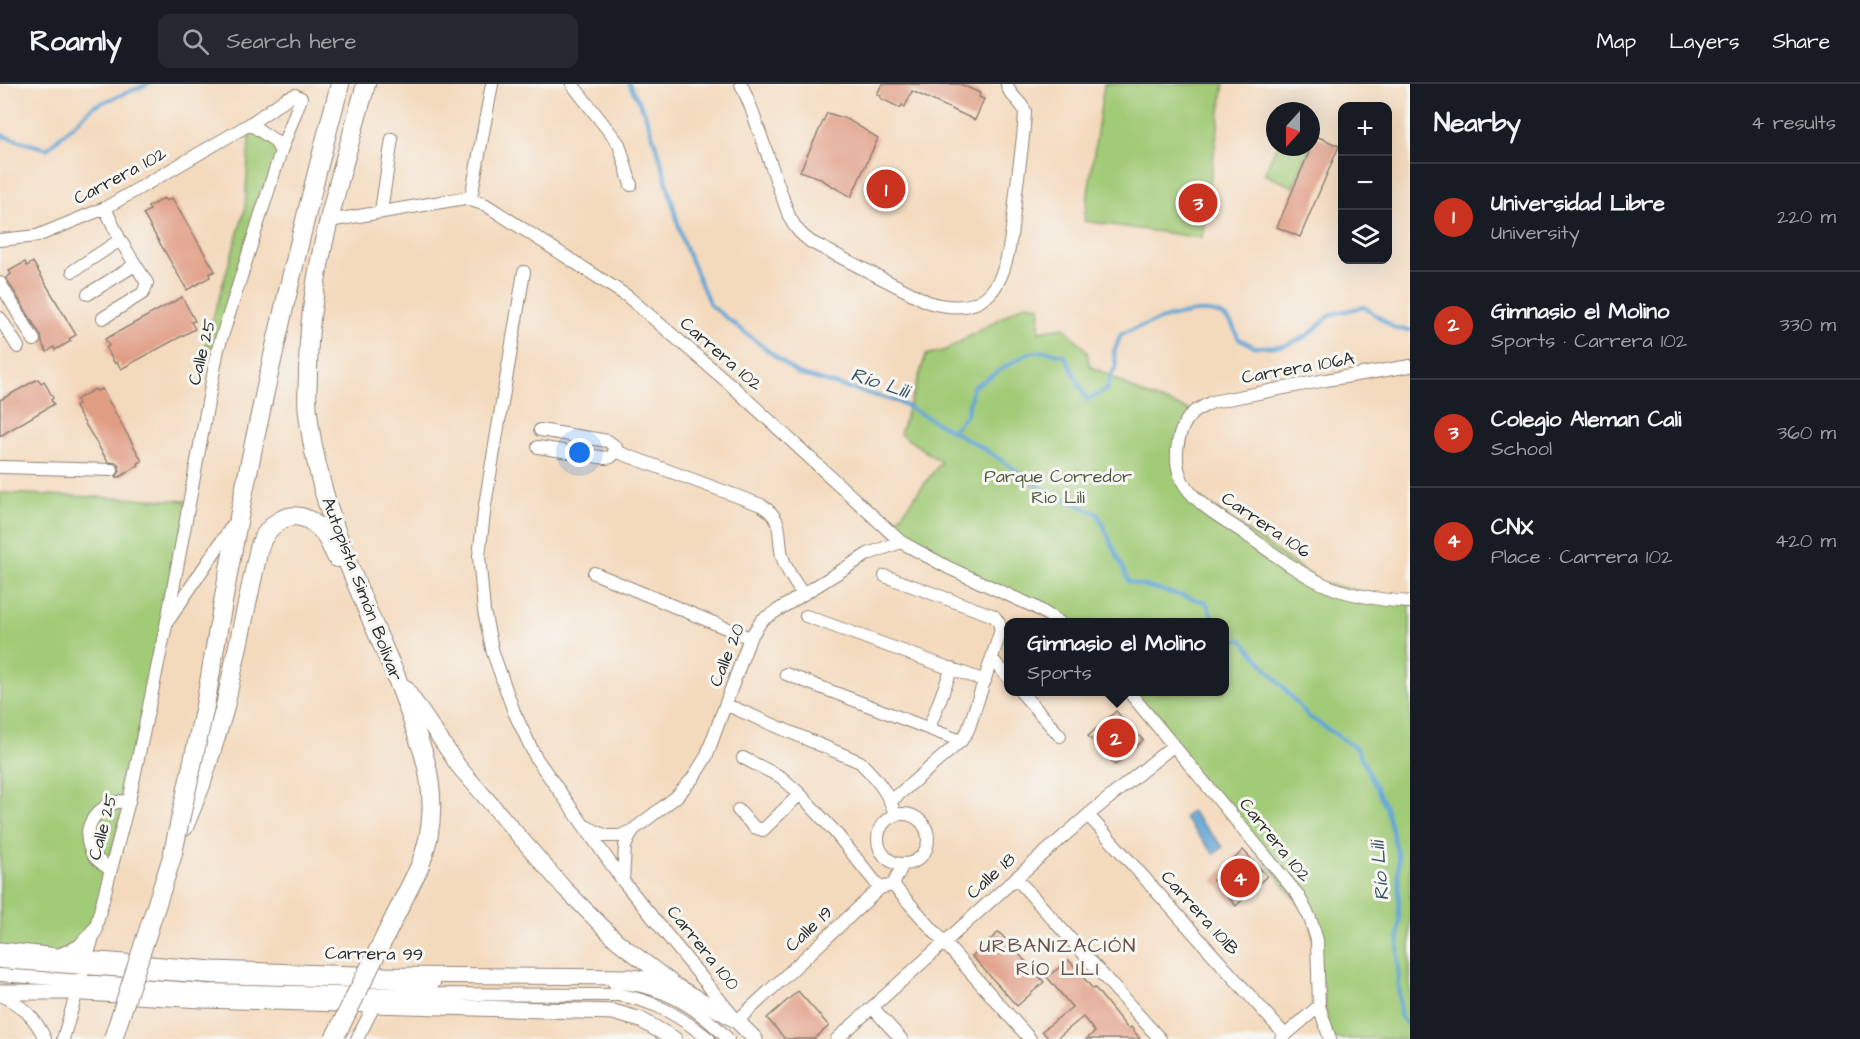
<!DOCTYPE html>
<html lang="en">
<head>
<meta charset="utf-8">
<style>
	:root { --surface:#171b24; --page:#242831; --text:#f1f3f6; --muted:#9ea1a6; --line:#363941; --accent:#c8321e }
	body { margin:0; font-family:"Architects Daughter",sans-serif; background:var(--page); color:var(--text) }
	.controls { position:absolute; right:18px; top:18px; display:grid; overflow:hidden; border-radius:12px; box-shadow:0 6px 24px #0002 }
	.controls button { width:54px; height:54px; display:grid; place-items:center; padding:0; border:0; border-bottom:2px solid var(--line); background:var(--surface); color:var(--text); font:30px sans-serif }
	.compass { position:absolute; left:1266px; top:18px; width:54px; height:54px; border-radius:50%; background:var(--surface); box-shadow:0 6px 24px #0002; rotate:201deg }
	.you { position:absolute; left:580px; top:369px; width:21px; height:21px; margin:-15px; border:4px solid #fff; border-radius:50%; background:#1a73e8; box-shadow:0 0 0 9px #1a73e833 }
	.badge { display:grid; place-items:center; width:39px; height:39px; border-radius:50%; background:var(--accent); color:#fff; font-size:20px; font-weight:700 }
	.pin { position:absolute; translate:-50% -50%; border:3px solid #fff; box-shadow:0 2px 6px #0006 }
	.popup { position:absolute; left:1004px; top:534px; width:225px; height:78px; box-sizing:border-box; display:grid; place-content:center; border-radius:12px; background:var(--surface); filter:drop-shadow(0 2px 4px #0005); font-size:20px; white-space:nowrap; color:var(--muted) }
	.popup b { font-size:22px; color:var(--text) }
	.popup::after { content:''; position:absolute; left:50%; top:100%; margin-left:-12px; border:12px solid transparent; border-top-color:var(--surface) }
	.list { margin:0; padding:0; list-style:none }
	h2 { display:flex; justify-content:space-between; align-items:center; height:78px; margin:0; padding:0 24px; font-size:26px }
	h2 small { font-size:20px; font-weight:400; color:var(--muted) }
	.list li { display:grid; grid-template-columns:39px 1fr auto; gap:18px; align-items:center; box-sizing:border-box; height:108px; padding:0 24px; border-top:2px solid var(--line) }
	.list b { display:block; font-size:22px; white-space:nowrap }
	.list p { margin:0; font-size:20px; white-space:nowrap; color:var(--muted) }
	.list em { font-size:20px; font-style:normal; color:var(--muted) }
	.icon { flex:none; width:33px; height:33px; fill:none; stroke:currentColor; stroke-width:2; stroke-linecap:round; stroke-linejoin:round }
	.map { position:relative; flex:none; width:1410px; height:955px; overflow:hidden }
	header { display:flex; align-items:center; gap:36px; box-sizing:border-box; height:84px; padding:0 30px; background:var(--surface); border-bottom:2px solid var(--line) }
	header strong { font-size:28px }
	nav { display:flex; gap:33px; margin-inline-start:auto; font-size:21px }
	.search { width:420px; height:54px; background:var(--page); display:flex; align-items:center; gap:15px; box-sizing:border-box; padding:0 21px; border-radius:12px; color:var(--muted); font-size:22px }
	main { display:flex }
	aside { flex:1; background:var(--surface) }
	.map>svg:first-child { display:block }
	.green { fill:#a2cb77; stroke:#667b51; stroke-width:1.5 }
	.water { fill:#61a5d6; stroke:#466880; stroke-width:1.5 }
	.lines { fill:none; stroke-linecap:round; stroke-linejoin:round }
	.stream { stroke:#61a5d6; stroke-width:4 }
	.building { fill:#e19c84 }
	.minor-casing { stroke:#908274; stroke-width:14 }
	.major-casing { stroke:#908274; stroke-width:17 }
	.highway-casing { stroke:#908274; stroke-width:20 }
	.minor { stroke:#fff; stroke-width:12 }
	.major { stroke:#fff; stroke-width:15 }
	.highway { stroke:#fff; stroke-width:18 }
	.highway-bridge-casing { stroke:#908274; stroke-width:20; stroke-linecap:butt }
	.highway-bridge { stroke:#fff; stroke-width:18 }
	.labels { text-anchor:middle; dominant-baseline:central; stroke-width:6; stroke-linejoin:round; paint-order:stroke }
	.street-label { font-size:18px; fill:#2b2b2b; stroke:#f6f6f2 }
	.park-label { font-size:18px; fill:#4f5b42; stroke:#f6f6f2 }
	.water-label { font-size:20px; font-style:italic; fill:#3e5667; stroke:#f6f6f2 }
	.neighbourhood-label { font-size:20px; letter-spacing:1.5px; fill:#6b534a; stroke:#f6f6f2 }
</style>
</head>
<body>
<header>
<strong>Roamly</strong>
<div class="search"><svg class="icon" aria-label="search" viewBox="0 0 24 24"><circle cx="10" cy="10" r="6"/><path d="M15 15l6 6"/></svg>Search here</div>
<nav><a>Map</a><a>Layers</a><a>Share</a></nav>
</header>
<main>
<div class="map">
<svg width="1410" height="955" viewBox="0 0 1410 955">
	<rect width="100%" height="100%" fill="#f6f6f2"/>
	<filter id="ink" filterUnits="userSpaceOnUse"><feTurbulence type="fractalNoise" baseFrequency=".0167" numOctaves="2"/><feDisplacementMap in="SourceGraphic" scale="12" xChannelSelector="R" yChannelSelector="G"/><feConvolveMatrix kernelMatrix="1 2 1 2 8 2 1 2 1" color-interpolation-filters="sRGB"/></filter>
	<filter id="wash" filterUnits="userSpaceOnUse"><feTurbulence type="fractalNoise" baseFrequency=".008" numOctaves="4" result="noise"/><feDisplacementMap in="SourceGraphic" scale="24" xChannelSelector="R" yChannelSelector="G"/><feGaussianBlur stdDeviation="1.35" result="paint"/><feColorMatrix in="noise" values="0 0 0 0 0 0 0 0 0 0 0 0 0 0 0 0 0 1.4 0 .05"/><feComposite in="paint" operator="in"/></filter>
	<g filter="url(#wash)">
		<rect width="100%" height="100%" fill="#f4dabd"/>
		<path class="green" d="M1104,0H1224L1202,154L1084,137Z
			M250,40L281,67L218,265L205,261L245,125Z
			M1276,63H1310L1293,103L1264,90Z
			M1025,220L1040,222L1039,247L1064,243L1087,267L1089,281L1143,310L1195,328L1178,358L1187,405L1322,499L1410,518V955H1330L1310,834L1129,608H1224V538H1059L889,447L941,378L900,350L926,271L946,266Z
			M0,409L189,417L167,537L86,875L0,866Z"/>
		<path class="water" d="M1191,727L1223,763L1214,770L1184,734Z"/>
		<g class="lines">
			<path class="stream" d="M629,0L644,27L660,73L683,158L710,221L798,290L899,318L983,364L1047,407L1098,430L1129,498L1206,518L1215,538
				M0,51L47,65L94,22L148,0
				M952,347L967,330L973,303L1028,269L1048,267L1065,272L1087,316L1106,306L1116,281L1114,268L1121,250C1145,241 1210,213 1230,238C1234,242 1236,250 1239,255L1255,263L1284,262L1307,252L1332,230L1364,223L1396,245L1410,246
				M1224,553L1242,556L1308,632L1357,665L1386,724L1398,772L1399,836L1398,877L1400,932L1410,944"/>
		</g>
		<g id="blocks">
			<path class="building" d="M882,0H960L980,9L979,13L984,15L975,36L912,7L905,23L902,21L900,24L880,14L881,12L877,10Z
				M827,29L847,35L878,54L851,113L817,93L800,87Z
				M1316,52L1339,62L1300,153L1277,143Z
				M164,114L166,117L172,114L215,187L209,190L210,193L187,206L143,130L150,126L148,123Z
				M25,178L27,182L33,178L76,251L69,255L71,257L55,266L54,263L47,268L42,259L41,252L6,194L11,190L9,187Z
				M182,213L195,237L191,238L195,245L121,285L117,278L115,280L106,264L109,262L105,255Z
				M38,295L41,299L44,297L53,314L51,316L54,320L0,352V316Z
				M95,305L97,307L102,305L142,377L138,379L139,381L120,393H116L120,387L119,382L116,379L108,378L75,323L78,320L76,316Z
				M1116,627L1143,656L1115,681L1088,652Z
				M1243,766L1267,792L1236,822L1213,796Z
				M999,848L1044,898L1017,922L972,872Z
				M1069,876L1093,905L1095,904L1128,945L1131,943L1140,955H1086L1095,948L1083,933L1056,955H1049L1042,947L1072,923L1047,893Z
				M798,907L829,942L814,955H785L767,934Z"/>
		</g>
	</g>
	<g filter="url(#ink)">
		<use href="#blocks" fill-opacity="0" stroke="#908274" stroke-width="1.5"/>
		<g class="lines">
			<g class="minor-casing">
				<path id="minor" d="M572,0L619,60L631,101
					M741,0L750,21L789,132C795,144 800,150 811,158L928,218C1010,242 1009,166 1016,109C1019,82 1024,54 1025,27C1020,16 1008,11 1007,0
					M250,40L274,56L281,67
					M471,114L492,0
					M381,127L392,55
					M329,137L465,114L486,121L627,212L731,301L901,458L949,484L1035,523L1059,538
					M0,156L37,152L105,124L250,40L287,14L295,11L301,14L281,67L218,265L167,537L129,717L95,846L63,955
					M73,187L120,156
					M524,188L485,421L479,472L484,527L493,569L514,628L536,674L623,797L737,937L880,804L893,801L903,780
					M0,199L34,256
					M88,210L135,181
					M0,234L18,263
					M103,234L143,209L147,199L120,156L105,124
					M1410,282L1326,296L1212,318C1207,321 1200,324 1195,327C1175,344 1171,382 1186,403C1201,424 1227,437 1247,451C1271,468 1294,486 1321,499C1348,512 1380,516 1410,518
					M540,346L608,357L616,363L615,367
					M538,363L606,374L611,373L615,367
					M615,367L761,421C785,436 777,449 782,472C786,486 794,498 803,510
					M0,383L112,386
					M594,489L750,554
					M885,492L994,532L999,539L1001,546L968,646L961,657L891,717
					M806,532L985,597
					M170,534L234,439
					M992,575L1008,593
					M786,590L961,657
					M1021,608L1060,652
					M1129,608L1298,811L1310,834L1317,856L1319,922L1330,955
					M727,621L860,678C876,694 889,709 895,731
					M929,644L952,584
					M743,674L781,693L800,710L835,748L880,804
					M738,726L754,743L763,746L800,710
					M878 755a25 25 0 1 1 50 0a25 25 0 1 1-50 0Z
					M1088,731L1285,951
					M585,742L606,752H620L633,746L676,713L693,694L706,673L750,554L762,536L868,470L901,458
					M110,785C104,781 96,776 93,770C76,743 102,715 129,717
					M1016,794L1160,955
					M623,797L625,762L633,746
					M893,801L1030,955
					M0,878L211,893L434,899
					M0,891L206,906L378,910L619,911C654,916 681,933 709,955
					M614,899C659,899 698,923 728,955
					M0,911C22,921 35,933 45,955
					M873,924L901,955
					M357,955L374,922
					M837,955L1016,794L1088,731L1174,661
					M1281,955L1319,922"/>
			</g>
			<g class="major-casing">
				<path id="major" d="M405,603L459,683L564,804L617,857L671,898
					M0,866L86,875L213,885L385,891L632,893L673,900L737,937L755,955
					M60,872L80,863L95,846
					M0,908H68L202,916L613,928L641,936L674,955"/>
			</g>
			<g class="highway-casing">
				<path id="highway" d="M366,0C340,95 308,190 308,288C308,302 306,316 308,329C318,418 356,501 392,583C404,610 413,640 423,668
					M218,546C250,362 292,180 340,0
					M184,743L201,701L224,627L259,464C267,439 293,420 317,442C327,450 331,463 337,474"/>
			</g>
			<use href="#minor" class="minor"/>
			<use href="#major" class="major"/>
			<use href="#highway" class="highway"/>
			<g class="highway-bridge-casing">
				<path id="highway-bridge" d="M113,955L172,773L205,622L218,546
					M334,955L419,784C435,745 435,708 423,668"/>
			</g>
			<use href="#highway-bridge" class="highway-bridge"/>
		</g>
	</g>
	<g class="labels">
		<g class="street-label">
			<text transform="translate(120 92) rotate(-28)">Carrera 102</text>
			<text transform="translate(202 268) rotate(-76)">Calle 25</text>
			<text transform="translate(721 270) rotate(41)">Carrera 102</text>
			<text transform="translate(1298 284) rotate(-10)">Carrera 106A</text>
			<text transform="translate(1266 441) rotate(34)">Carrera 106</text>
			<text transform="translate(362 505) rotate(69)">Autopista Simón Bolívar</text>
			<text transform="translate(727 571) rotate(-68)">Calle 20</text>
			<text transform="translate(103 743) rotate(-75)">Calle 25</text>
			<text transform="translate(1275 756) rotate(51)">Carrera 102</text>
			<text transform="translate(991 792) rotate(-42)">Calle 18</text>
			<text transform="translate(1200 829) rotate(48)">Carrera 101B</text>
			<text transform="translate(809 845) rotate(-43)">Calle 19</text>
			<text transform="translate(703 864) rotate(51)">Carrera 100</text>
			<text transform="translate(374 870) rotate(1)">Carrera 99</text>
		</g>
		<g class="park-label">
			<text x="1058" y="392">Parque Corredor<tspan x="1058" dy="21">Rio Lili</tspan></text>
		</g>
		<g class="water-label">
			<text transform="translate(880 299) rotate(18)">Río Lili</text>
			<text transform="translate(1380 787) rotate(-95)">Río Lili</text>
		</g>
		<g class="neighbourhood-label">
			<text x="1058" y="862">URBANIZACIÓN<tspan x="1058" dy="23">RÍO LILI</tspan></text>
		</g>
	</g>
</svg>
<div class="controls">
<button>+</button>
<button>−</button>
<button><svg class="icon" aria-label="layers" viewBox="0 0 24 24"><path d="M12 4l9 5-9 5-9-5zM3 14l9 5 9-5"/></svg></button>
</div>
<svg class="compass" viewBox="-18 -18 36 36"><path d="M0-13l5 13h-10z" fill="#e53935"/><path d="M0 13l5-13h-10z" fill="#9ea1a6"/></svg>
<div class="you"></div>
<div class="pin badge" style="left:886px;top:105px">1</div>
<div class="pin badge" style="left:1116px;top:654px">2</div>
<div class="popup"><b>Gimnasio el Molino</b>Sports</div>
<div class="pin badge" style="left:1198px;top:119px">3</div>
<div class="pin badge" style="left:1240px;top:794px">4</div>
</div>
<aside>
<h2>Nearby<small>4 results</small></h2>
<ul class="list">
<li><span class="badge">1</span><div><b>Universidad Libre</b><p>University</p></div><em>220 m</em></li>
<li><span class="badge">2</span><div><b>Gimnasio el Molino</b><p>Sports · Carrera 102</p></div><em>330 m</em></li>
<li><span class="badge">3</span><div><b>Colegio Aleman Cali</b><p>School</p></div><em>360 m</em></li>
<li><span class="badge">4</span><div><b>CNX</b><p>Place · Carrera 102</p></div><em>420 m</em></li>
</ul>
</aside>
</main>
</body>
</html>
